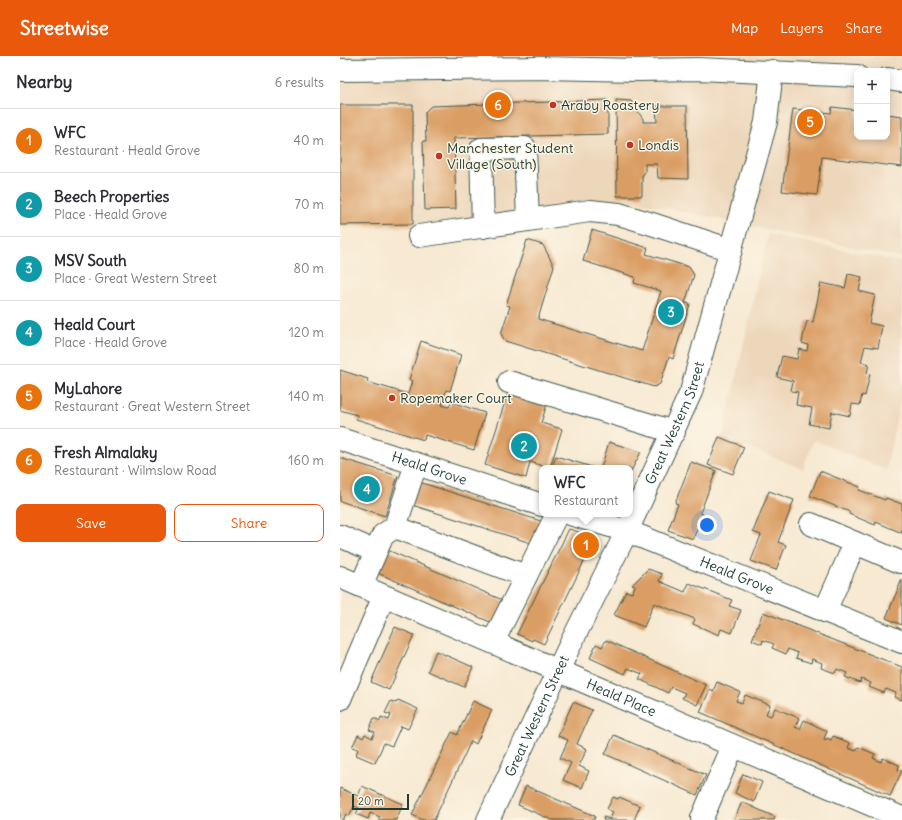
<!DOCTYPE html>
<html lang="en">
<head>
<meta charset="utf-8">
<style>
	:root { --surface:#fff; --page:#f7f7f7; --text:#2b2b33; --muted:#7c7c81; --line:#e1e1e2; --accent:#ea580c }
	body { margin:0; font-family:Delius,sans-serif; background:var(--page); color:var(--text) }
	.controls { position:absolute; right:12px; top:12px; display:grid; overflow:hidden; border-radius:8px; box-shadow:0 2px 10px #0003 }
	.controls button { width:36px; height:36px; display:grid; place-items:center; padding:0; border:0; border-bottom:1px solid var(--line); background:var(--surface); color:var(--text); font:20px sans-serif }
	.scale { position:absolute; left:12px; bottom:10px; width:57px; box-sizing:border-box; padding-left:4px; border:2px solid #1f3d34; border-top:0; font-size:11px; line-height:14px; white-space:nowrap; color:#1f3d34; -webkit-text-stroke:3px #fcf5e5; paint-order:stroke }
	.you { position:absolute; left:367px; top:469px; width:14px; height:14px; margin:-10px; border:3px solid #fff; border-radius:50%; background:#1a73e8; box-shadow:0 0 0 6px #1a73e833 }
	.badge { display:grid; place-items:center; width:26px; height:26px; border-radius:50%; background:var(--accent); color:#fff; font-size:13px; font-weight:700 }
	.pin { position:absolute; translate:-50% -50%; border:2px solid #fff; box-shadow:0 1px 4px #0006 }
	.popup { position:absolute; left:199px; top:409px; width:94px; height:52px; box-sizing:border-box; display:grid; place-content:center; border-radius:8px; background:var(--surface); filter:drop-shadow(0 1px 3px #0005); font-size:13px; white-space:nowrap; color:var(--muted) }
	.popup b { font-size:15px; color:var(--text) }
	.popup::after { content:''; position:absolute; left:50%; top:100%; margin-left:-8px; border:8px solid transparent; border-top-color:var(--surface) }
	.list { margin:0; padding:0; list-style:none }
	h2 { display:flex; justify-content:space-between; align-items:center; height:52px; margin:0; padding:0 16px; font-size:17px }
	h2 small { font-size:13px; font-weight:400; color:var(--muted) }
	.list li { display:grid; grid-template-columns:26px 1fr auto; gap:12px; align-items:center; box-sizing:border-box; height:64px; padding:0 16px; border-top:1px solid var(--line) }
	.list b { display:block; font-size:15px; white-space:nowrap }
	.list p { margin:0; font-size:13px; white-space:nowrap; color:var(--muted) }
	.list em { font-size:13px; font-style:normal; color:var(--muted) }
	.actions { display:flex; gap:8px; padding:12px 16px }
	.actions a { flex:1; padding:9px 0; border:1px solid var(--accent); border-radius:8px; text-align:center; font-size:14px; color:var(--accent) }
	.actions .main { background:var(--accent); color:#fff }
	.map { position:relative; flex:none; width:562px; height:764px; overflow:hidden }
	header { display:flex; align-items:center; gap:24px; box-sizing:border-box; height:56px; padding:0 20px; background:var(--accent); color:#fff }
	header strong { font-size:19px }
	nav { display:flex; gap:22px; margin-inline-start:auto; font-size:14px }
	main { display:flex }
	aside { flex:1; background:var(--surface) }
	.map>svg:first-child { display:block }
	.built { fill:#edd7bb; fill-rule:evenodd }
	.building { fill:#da9d64 }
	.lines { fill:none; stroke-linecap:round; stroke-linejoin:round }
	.minor-casing { stroke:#3f574c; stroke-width:24 }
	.major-casing { stroke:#3f574c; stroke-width:24 }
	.minor { stroke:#fff; stroke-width:22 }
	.major { stroke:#fff; stroke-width:22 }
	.poi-dot { fill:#c8321e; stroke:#fcf5e5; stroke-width:1.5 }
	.labels { text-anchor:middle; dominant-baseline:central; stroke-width:3; stroke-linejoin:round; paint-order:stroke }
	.poi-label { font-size:14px; fill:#1f3d34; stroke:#fcf5e5; text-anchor:start }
	.street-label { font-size:14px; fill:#1f3d34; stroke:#fcf5e5 }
</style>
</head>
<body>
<header>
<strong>Streetwise</strong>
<nav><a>Map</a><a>Layers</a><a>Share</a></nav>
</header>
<main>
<aside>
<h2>Nearby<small>6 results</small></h2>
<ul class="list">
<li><span class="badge" style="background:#e8710a">1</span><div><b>WFC</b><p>Restaurant · Heald Grove</p></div><em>40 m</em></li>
<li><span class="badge" style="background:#0f9aa8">2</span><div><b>Beech Properties</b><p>Place · Heald Grove</p></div><em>70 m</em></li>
<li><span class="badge" style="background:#0f9aa8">3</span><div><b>MSV South</b><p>Place · Great Western Street</p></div><em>80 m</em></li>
<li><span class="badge" style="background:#0f9aa8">4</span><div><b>Heald Court</b><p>Place · Heald Grove</p></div><em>120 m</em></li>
<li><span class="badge" style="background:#e8710a">5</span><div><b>MyLahore</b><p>Restaurant · Great Western Street</p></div><em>140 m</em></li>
<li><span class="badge" style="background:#e8710a">6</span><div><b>Fresh Almalaky</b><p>Restaurant · Wilmslow Road</p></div><em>160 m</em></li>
</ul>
<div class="actions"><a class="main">Save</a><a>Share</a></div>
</aside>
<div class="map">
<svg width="562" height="764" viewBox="0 0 562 764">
	<rect width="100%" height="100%" fill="#fcf5e5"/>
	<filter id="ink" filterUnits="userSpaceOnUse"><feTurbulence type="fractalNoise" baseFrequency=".025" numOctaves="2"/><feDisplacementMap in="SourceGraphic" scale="8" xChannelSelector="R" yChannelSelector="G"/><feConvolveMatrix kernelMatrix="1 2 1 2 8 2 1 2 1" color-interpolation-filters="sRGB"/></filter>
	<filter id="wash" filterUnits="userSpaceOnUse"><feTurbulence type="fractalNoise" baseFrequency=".012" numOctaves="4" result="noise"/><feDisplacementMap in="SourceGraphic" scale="16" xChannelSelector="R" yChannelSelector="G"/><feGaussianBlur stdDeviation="0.9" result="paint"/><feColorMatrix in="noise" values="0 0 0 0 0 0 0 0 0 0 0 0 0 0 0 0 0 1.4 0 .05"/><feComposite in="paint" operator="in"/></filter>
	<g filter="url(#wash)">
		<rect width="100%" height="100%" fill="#f7e9d2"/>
		<path class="built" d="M0,0H562V202L290,144L82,172H0ZM517,15H547V81H517Z
			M428,178L562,206V335L546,414L474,384L463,413L383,381Z"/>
		<g id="blocks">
			<path class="building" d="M268,44V78L114,82L116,153L85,154L83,85H86L85,56L91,50Z
				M276,44L291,45L303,63V66H317L316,50H347L348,123L318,122L317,108H305V116L302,120V140H277Z
				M0,49H73V168L0,169Z
				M492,51L517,54V81H547V58L562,60V111L482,101L477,139L442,135L453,53L491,57Z
				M252,174L308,192L306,198L349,211L354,219L345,247L350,248L333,303L329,301L320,328L314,331L165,285L161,278L170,250L166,249L187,184L203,189L214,210L198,263L302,295L321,235L294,227L295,221L243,205Z
				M508,218L522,221L519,235L535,239L529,267L542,270L538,292L525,290L521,306L529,308L527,317L530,318L525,340L522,339L520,349L512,348L510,360L492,356L489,372L469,368L472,352L456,349L458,336L451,335L453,325L437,321L442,300L457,303L459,293L467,295L468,289L462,287L464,276L467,265L473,266L481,227L505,232Z
				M81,285L121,299L110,335L106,334L102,349L109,351L111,346L145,357L134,394L85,379L84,384L16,363L17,359L0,354V314L28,323L27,326L68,338L72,325L69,324Z
				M168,336L207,348L201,367L222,373L210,412L190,406L186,422L145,409Z
				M379,381L404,391L393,418L368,409Z
				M269,386L301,396L290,417V412H261Z
				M216,400L255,412H212Z
				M0,402L58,420L45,460L0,445Z
				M351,406L376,415L360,457L363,458L353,483L328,474L338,448L335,447Z
				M480,415L520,431L519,434L545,444L546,442L562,448V477L536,466L535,469L509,458L510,456L470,440Z
				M76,425L207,467L197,489L69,448Z
				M429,435L454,444L438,486L446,489L436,514L411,505L421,479L413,476Z
				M229,473L245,478L244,480L254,485L204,588L193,583L192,585L177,578Z
				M43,492L167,546L157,569L33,515Z
				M308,513L322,518L319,525L345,536L349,527L392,544L389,550L401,554L392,577L381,573L379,579L353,568L355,563L314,547L304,571L274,559L286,535L292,537L295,530L292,529Z
				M562,523V569L546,562Z
				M423,556L562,611V644L554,641L556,637L546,633L544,637L529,631L531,627L521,623L520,627L505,621L507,617L497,613L495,617L481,612L482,607L472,603L471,607L456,602L458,597L448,593L446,598L432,592L434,588L423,584L422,588L412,584Z
				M55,571L74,579L49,634L31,626Z
				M266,584L366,629L357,649L342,642L345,637L331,631L328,637L299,623L302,618L288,612L285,618L250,602L256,588L262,591Z
				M96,595L133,611L124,631L88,615Z
				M377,626L400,636L396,645L402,647L405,639L430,649L426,658L431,660L435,652L459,662L455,671L460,673L464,664L487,675L484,683L486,684L487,682L491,684L493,680L510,687L508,692L516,695L518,691L535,698L533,702L541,706L543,702L559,709L558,714L562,715L550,740L360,656L370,633L373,635Z
				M58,644L78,653L68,673L61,670L52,690L44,687L35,707L16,699L18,693L12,691L18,679L23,682L25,678L32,682L35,676L29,674L34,662L40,665L41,661L49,664L51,659L45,657L51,645L56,647Z
				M133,645L152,654L136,688L131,685L94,764H83L72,759L112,676L117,679Z
				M233,646L252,654L237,688L247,693L239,710L249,715L242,732L223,724L231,707L220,702L228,684L218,680Z
				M274,679L366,719L357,739L265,698Z
				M403,718L422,726L414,746L395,737Z
				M22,730L63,748L56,764H38L40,761L30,757L28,763L16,758L19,752L14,750L9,760L6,758L3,764L0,762V732L18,740Z
				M186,730L255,760L254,764H212L178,749Z
				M273,741L278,743L279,741L300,750L294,764H263L264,761L270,763L273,756L267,753Z
				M402,746L435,761L434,764H394Z"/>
		</g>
	</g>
	<g filter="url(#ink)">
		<use href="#blocks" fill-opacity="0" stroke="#3f574c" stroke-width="1"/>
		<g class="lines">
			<g class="minor-casing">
				<g id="minor">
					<path d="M143,171L141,93L185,92L188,164"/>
					<path d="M79,180L250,155L279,158L312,168L391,194"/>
					<path d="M169,326L334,376"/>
					<path id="s1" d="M0,383L202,449"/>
					<path id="s2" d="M230,458L287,475L562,586"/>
					<path d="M471,468L560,506"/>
					<path d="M55,471L186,520"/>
					<path d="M0,480L23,490"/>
					<path id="s3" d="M0,521L562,762"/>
					<path d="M21,530L43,479L55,471L76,408"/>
					<path d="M485,555L515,487"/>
					<path d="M153,586L217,458"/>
					<path d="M0,643L44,540"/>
					<path d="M362,762L393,690"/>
					<path id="s4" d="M148,764L230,589L287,475L351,336L426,66L432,15"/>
				</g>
			</g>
			<g class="major-casing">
				<path id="major" d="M0,14L202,12L299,14L358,13L517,20
					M547,23L562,25"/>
			</g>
			<use href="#minor" class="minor"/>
			<use href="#major" class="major"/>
		</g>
	</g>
	<g class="poi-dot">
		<circle cx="213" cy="49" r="4"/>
		<circle cx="290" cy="89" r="4"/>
		<circle cx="99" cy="100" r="4"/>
		<circle cx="52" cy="342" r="4"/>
	</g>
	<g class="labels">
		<g class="poi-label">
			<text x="221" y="49">Araby Roastery</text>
			<text x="298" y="89">Londis</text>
			<text x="107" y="92">Manchester Student<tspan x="107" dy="16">Village (South)</tspan></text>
			<text x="60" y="342">Ropemaker Court</text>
		</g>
		<g class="street-label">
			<text stroke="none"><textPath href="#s4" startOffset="439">Great Western Street</textPath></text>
			<text stroke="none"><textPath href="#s1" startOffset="94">Heald Grove</textPath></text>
			<text stroke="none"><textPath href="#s2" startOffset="178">Heald Grove</textPath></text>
			<text stroke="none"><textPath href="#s3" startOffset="306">Heald Place</textPath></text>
			<text stroke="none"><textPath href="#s4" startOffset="115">Great Western Street</textPath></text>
		</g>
	</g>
</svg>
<div class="controls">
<button>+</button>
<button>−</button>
</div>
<div class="scale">20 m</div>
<div class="you"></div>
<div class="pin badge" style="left:246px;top:489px;background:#e8710a">1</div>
<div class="popup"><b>WFC</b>Restaurant</div>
<div class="pin badge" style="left:184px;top:390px;background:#0f9aa8">2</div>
<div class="pin badge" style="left:331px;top:256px;background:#0f9aa8">3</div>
<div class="pin badge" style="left:27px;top:433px;background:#0f9aa8">4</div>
<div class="pin badge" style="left:470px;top:66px;background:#e8710a">5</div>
<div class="pin badge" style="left:158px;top:49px;background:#e8710a">6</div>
</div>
</main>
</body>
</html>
